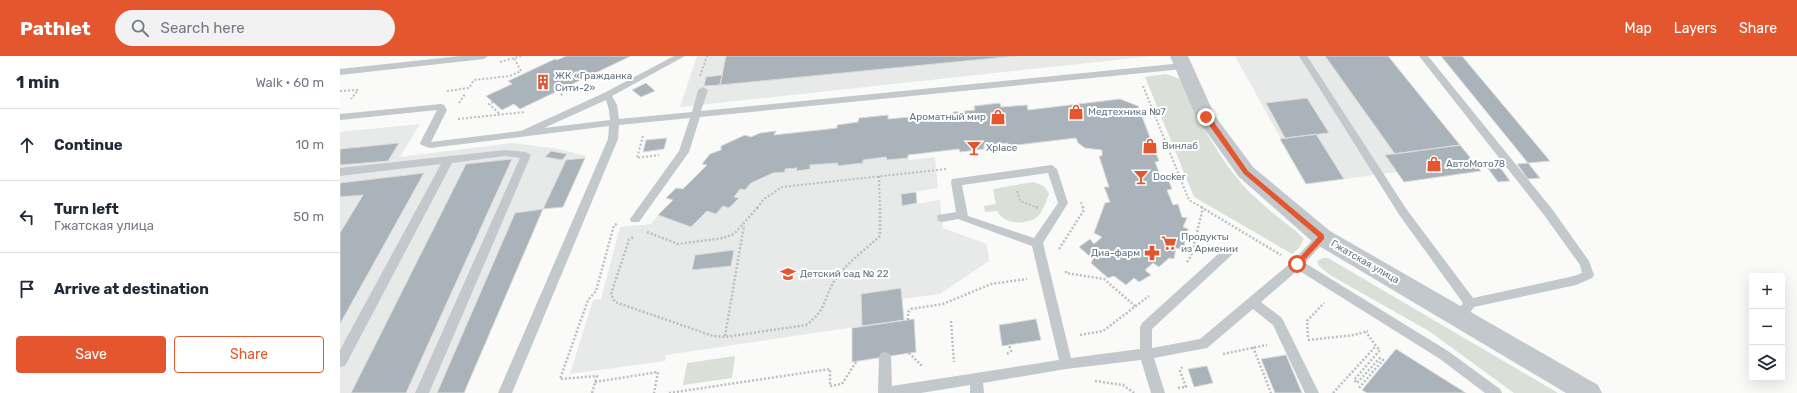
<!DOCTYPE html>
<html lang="en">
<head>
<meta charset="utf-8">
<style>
	:root { --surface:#fff; --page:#f2f2f3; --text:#1f2937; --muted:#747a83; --line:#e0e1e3; --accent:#e4572e }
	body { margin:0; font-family:Rubik,sans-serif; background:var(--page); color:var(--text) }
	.controls { position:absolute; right:12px; bottom:12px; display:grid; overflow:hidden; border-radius:4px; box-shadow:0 4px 16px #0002 }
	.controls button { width:36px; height:36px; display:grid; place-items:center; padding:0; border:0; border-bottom:1px solid var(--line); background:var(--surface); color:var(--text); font:20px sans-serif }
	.stop { position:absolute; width:12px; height:12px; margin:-9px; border:3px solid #e4572e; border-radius:50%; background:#fff }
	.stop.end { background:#e4572e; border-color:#fff; box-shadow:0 1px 4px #0008 }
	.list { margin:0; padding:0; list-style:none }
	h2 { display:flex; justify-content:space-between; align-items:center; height:52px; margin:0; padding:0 16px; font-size:17px }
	h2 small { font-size:13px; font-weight:400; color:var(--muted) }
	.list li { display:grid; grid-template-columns:26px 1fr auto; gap:12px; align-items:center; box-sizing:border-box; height:72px; padding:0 16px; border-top:1px solid var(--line) }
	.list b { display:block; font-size:15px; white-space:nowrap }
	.list p { margin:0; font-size:13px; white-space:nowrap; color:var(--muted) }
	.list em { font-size:13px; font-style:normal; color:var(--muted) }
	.actions { display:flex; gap:8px; padding:12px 16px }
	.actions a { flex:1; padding:9px 0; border:1px solid var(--accent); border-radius:4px; text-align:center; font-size:14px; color:var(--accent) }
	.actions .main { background:var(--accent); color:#fff }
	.icon { flex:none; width:22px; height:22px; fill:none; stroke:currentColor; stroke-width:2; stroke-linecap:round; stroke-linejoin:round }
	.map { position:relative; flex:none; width:1457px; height:337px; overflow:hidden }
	header { display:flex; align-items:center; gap:24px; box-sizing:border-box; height:56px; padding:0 20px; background:var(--accent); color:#fff }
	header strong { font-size:19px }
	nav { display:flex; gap:22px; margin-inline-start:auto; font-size:14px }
	.search { width:280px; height:36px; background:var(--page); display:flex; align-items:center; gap:10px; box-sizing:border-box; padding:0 14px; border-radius:22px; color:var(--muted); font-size:15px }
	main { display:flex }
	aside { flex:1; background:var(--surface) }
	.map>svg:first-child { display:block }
	.built { fill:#e8e9e9 }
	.green { fill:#dadfd7 }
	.building { fill:#aab3b9; stroke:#dcdcda }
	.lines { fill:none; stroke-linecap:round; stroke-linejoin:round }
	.path-far1 { stroke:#bbbfc2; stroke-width:2; stroke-dasharray:2 2; stroke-linecap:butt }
	.path { stroke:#bbbfc2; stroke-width:2.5; stroke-dasharray:2 2; stroke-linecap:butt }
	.service { fill:#c3c8cc; fill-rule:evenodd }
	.minor { fill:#c3c8cc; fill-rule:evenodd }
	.route { fill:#e4572e }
	.labels { text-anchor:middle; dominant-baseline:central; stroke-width:4; stroke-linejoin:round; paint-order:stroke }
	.poi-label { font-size:10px; fill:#657683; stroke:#fff; text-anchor:start }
	.street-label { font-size:10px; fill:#657683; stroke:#fff }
</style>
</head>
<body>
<header>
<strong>Pathlet</strong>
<div class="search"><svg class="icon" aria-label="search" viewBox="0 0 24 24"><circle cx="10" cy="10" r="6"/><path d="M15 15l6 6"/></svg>Search here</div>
<nav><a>Map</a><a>Layers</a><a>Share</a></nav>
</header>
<main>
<aside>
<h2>1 min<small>Walk · 60 m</small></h2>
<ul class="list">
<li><svg class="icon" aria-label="ahead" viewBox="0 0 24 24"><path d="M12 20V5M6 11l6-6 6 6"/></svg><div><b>Continue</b></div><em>10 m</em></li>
<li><svg class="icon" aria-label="left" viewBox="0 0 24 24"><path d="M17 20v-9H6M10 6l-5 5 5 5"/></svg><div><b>Turn left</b><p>Гжатская улица</p></div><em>50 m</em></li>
<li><svg class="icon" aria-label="arrive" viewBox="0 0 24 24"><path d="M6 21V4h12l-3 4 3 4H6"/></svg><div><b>Arrive at destination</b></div></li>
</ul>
<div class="actions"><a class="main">Save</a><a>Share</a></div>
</aside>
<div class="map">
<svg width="1457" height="337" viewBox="0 0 1457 337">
	<rect width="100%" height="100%" fill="#fafaf8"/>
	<path class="built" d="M357,0H813L340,51Z
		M895,0H1048L1141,115L1064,126L1057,116L966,128Z
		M80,68L60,101L173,87L219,93L246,100L223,151L202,153L124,337H0V76Z
		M546,101L547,104L568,102L569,104L595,101L598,132L561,138L562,150L600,144L603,172L647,188L649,205L600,238L562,243L561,232L522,238V270L326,299L325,305L230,318L253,244L261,243L280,171L311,168L318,159L351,171L367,155L376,158L383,150L389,152L398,142L394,141L400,133L405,134L411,127L433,117L445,116V113L457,112V115L470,113V109L498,107L497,110L523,104Z"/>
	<path class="green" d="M826,18L840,23C857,60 875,97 902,128C916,144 940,163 957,176L964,183L959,192L952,198L854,141L805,21Z
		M693,126L704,130L709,138C706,145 703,156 697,161C686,169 664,169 657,155L645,156L644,150L656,148L653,133Z
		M983,202H988L1218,337H1174L1089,275L990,219L979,210L977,205Z
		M395,300L392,322L343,329L347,307Z"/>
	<path class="building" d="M226,0H291L180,53L174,48L162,54L146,40L172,28L168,25L215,3L217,4Z
		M386,0H676L380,29Z
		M985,0H1048L1120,89L1055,98Z
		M1101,0H1122L1210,105L1188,107Z
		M382,19L380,29L364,30L366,21Z
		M306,27L315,35L301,41L292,34Z
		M967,42L989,77L945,82L926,47Z
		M780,43L798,50L819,105L815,106L822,124L828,123L832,133L827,134L833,149L838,148L842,161L847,162L843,171L848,173L843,194L836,192L834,203L829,202L819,211L813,207L805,214L811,219L799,226L794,222L786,229L774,220L768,222L751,207L753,203L739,191L750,183L754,188L762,181L754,177L765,147L770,146L764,131H769L759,100H762V94L745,92L738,87L736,82L668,90V87L644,89V93L620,96L619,93L568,99V102L547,104L546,101L523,104V107L497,110L498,107L470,109V113L456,115L457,112L445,113V116L433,117L411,127L405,134L400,133L394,141L399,142L389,152L383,150L376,158L367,155L351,171L318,159L333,144L326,142L336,132L343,133L367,109L362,108L370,98L381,94V90L405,79L411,81L420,77L436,75L434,79L497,72V69L518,66L519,62L548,59V63L571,61V63L613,59V56L635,54L634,50L660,47L661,51L687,49L688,54Z
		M976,78L1004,123L966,128L940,83Z
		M327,82L324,93L303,96L306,84Z
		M59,87L48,105L0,109V93Z
		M1120,89L1141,115L1064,126L1045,99Z
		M211,95L227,98L222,104L205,101Z
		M245,102L223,151L203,153L226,104Z
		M172,103L66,337H11L126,108Z
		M1188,107L1200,122L1188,123L1177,108Z
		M1159,110L1170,125L1158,126L1147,111Z
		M84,117L0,268V177L23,139L0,141V127Z
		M576,136L577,147L562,150L561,138Z
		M203,153L124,337H97L175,157Z
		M394,194L391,210L352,214L355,199Z
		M561,232L564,264L522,270L521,238Z
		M574,263L576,296L512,306V272Z
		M696,263L701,284L662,290L659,269Z
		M1056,293L1126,337H1027L1022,334Z
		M946,299L962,337H935L921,303Z
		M867,310L873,327L854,331L848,313Z"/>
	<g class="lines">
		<path class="path-far1" d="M160,6L181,0
			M360,20L367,0
			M803,30L849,144L863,152
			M0,35L18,34L11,43
			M107,35L129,32L134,24L170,20L181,15L174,2
			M218,35L223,40
			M153,46L149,48L160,58
			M119,47L125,38
			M118,63L185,56
			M303,80L297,102L319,99
			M539,120L540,152
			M677,135L680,145L698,152
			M741,146L743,152
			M417,152L424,143L442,131L606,113"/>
		<path class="path" d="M696,151L698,152
			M861,151L941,199
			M307,176L338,188L383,182L394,178L418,151
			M293,181L289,184L271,238L275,246L373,280L385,281L466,269C489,252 483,240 497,221C509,205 526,193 540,180V151
			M719,193L744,154L743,151
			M847,206L851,200L863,152
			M726,215V217L764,223L795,250
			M568,264V256L571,253L603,248L651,228L687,223
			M611,265L614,306
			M740,279L763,275L809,240
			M385,280L404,169
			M968,281L967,265L984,247
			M968,284L1014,279L1028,275
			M913,291L931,337
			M569,297L583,311
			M667,298L671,295L669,289
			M883,298L927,289
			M755,325L783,329L794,337
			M255,326L318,316L314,337
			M838,332L846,331L840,315L842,311
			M1019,332L1043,304L1040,302L1017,327L1014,324L1040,294L1036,290
			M252,337L257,320L220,323L248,244L256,235L274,169L277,168
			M329,337L490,313V330L502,328L516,306
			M993,337L1036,290L1026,276"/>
		<path class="service" d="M120,0H148L144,3L0,19V13Z
			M334,0H345L272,40L277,49L279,63L352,56L358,34L363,31L368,34L361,55L843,7L847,10L843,13L360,61L349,96L299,166H291L290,163L339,95L350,62L279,69L278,83L172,337H158L268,83L269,70L90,92L81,89L80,87L97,54L0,64V58L101,48L104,49L107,54L91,86L181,75L264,37ZM266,44L269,54L270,64L204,72Z
			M959,0H967L1067,154L1133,242L1234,220L1242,217L1240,209L1204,159L1079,0H1088L1212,153L1249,205L1254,219L1252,222L1236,229L1134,251C1129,258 1125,267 1116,263L1114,260L1123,247L1060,160Z
			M165,94L186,96L191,99L89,337H75L180,102L165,100L112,107L5,310L0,311V294L101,108L0,120V112Z
			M712,109L717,113L728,147L703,187L731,302L800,293V271L802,267L887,190H895L897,193L895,196L812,273V292L860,283L953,205L978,178H986L988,181L986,184L965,207L1108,295L1160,333L1162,337H1145L1100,303L958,214L921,246L942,262L979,337H965L933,269L913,253L867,292L814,302L825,337H811L801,304L726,313L643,327L644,337H630V329L581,337H538L539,301L541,297L545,296L549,297L551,301L552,330L719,304L692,190L618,163L602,166L598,165L597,162L598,159L616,156L611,126L612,123ZM708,117L718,147L694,182L628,160L622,129Z"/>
		<path class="minor" d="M830,0H848L875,60L913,111L990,175L1258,329L1262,337H1226L974,187L899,121L856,61Z"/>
	</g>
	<path class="route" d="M864,59H869L908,115L984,179V183L959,210L957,211L954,208L978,181L904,118L864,62Z"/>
	<defs>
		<g id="building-bare" transform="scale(1.2)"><path d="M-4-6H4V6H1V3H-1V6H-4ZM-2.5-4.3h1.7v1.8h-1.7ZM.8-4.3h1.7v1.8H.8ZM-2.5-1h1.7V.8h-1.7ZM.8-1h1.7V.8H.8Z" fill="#e4572e" stroke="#fff" stroke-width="2.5" paint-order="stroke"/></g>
		<g id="shop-bare" transform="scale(1.2)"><path d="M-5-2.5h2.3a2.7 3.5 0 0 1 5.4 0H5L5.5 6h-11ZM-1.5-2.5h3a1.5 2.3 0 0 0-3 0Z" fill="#e4572e" stroke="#fff" stroke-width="2.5" paint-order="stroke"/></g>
		<g id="bar-bare" transform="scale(1.2)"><path d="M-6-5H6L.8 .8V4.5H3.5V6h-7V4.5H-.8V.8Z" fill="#e4572e" stroke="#fff" stroke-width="2.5" paint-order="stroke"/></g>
		<g id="supermarket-bare" transform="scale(1.2)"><path d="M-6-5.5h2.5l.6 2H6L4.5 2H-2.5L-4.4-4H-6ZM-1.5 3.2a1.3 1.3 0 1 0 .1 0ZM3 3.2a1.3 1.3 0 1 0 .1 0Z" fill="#e4572e" stroke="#fff" stroke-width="2.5" paint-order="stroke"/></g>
		<g id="pharmacy-bare" transform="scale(1.2)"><path d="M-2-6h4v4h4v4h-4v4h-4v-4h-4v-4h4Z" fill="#e4572e" stroke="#fff" stroke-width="2.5" paint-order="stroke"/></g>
		<g id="school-bare" transform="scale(1.2)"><path d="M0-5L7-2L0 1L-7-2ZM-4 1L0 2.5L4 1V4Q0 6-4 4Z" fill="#e4572e" stroke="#fff" stroke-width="2.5" paint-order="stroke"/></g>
	</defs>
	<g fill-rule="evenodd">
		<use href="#building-bare" x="203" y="26"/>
		<use href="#shop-bare" x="736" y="56"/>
		<use href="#shop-bare" x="658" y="61"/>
		<use href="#shop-bare" x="810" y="90"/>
		<use href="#bar-bare" x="634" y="92"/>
		<use href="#shop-bare" x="1094" y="108"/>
		<use href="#bar-bare" x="801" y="121"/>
		<use href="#supermarket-bare" x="829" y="187"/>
		<use href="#pharmacy-bare" x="812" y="197"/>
		<use href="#school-bare" x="448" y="218"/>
	</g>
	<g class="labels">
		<g class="poi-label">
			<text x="215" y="20">ЖК «Гражданка<tspan x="215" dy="12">Сити-2»</tspan></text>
			<text x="748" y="56">Медтехника №7</text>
			<text x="646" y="61" text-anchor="end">Ароматный мир</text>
			<text x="822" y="90">Винлаб</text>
			<text x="646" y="92">Xplace</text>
			<text x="1106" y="108">АвтоМото78</text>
			<text x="813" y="121">Docker</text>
			<text x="841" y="181">Продукты<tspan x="841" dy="12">из Армении</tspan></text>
			<text x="800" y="197" text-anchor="end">Диа-фарм</text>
			<text x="460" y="218">Детский сад № 22</text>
		</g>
		<g class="street-label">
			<text transform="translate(1025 206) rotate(30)">Гжатская улица</text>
		</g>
	</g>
</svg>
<div class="controls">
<button>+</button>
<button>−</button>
<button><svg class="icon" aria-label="layers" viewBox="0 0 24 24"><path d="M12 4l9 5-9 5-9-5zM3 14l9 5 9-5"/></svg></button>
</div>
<div class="stop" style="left:957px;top:208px"></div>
<div class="stop end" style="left:866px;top:61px"></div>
</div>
</main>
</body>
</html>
